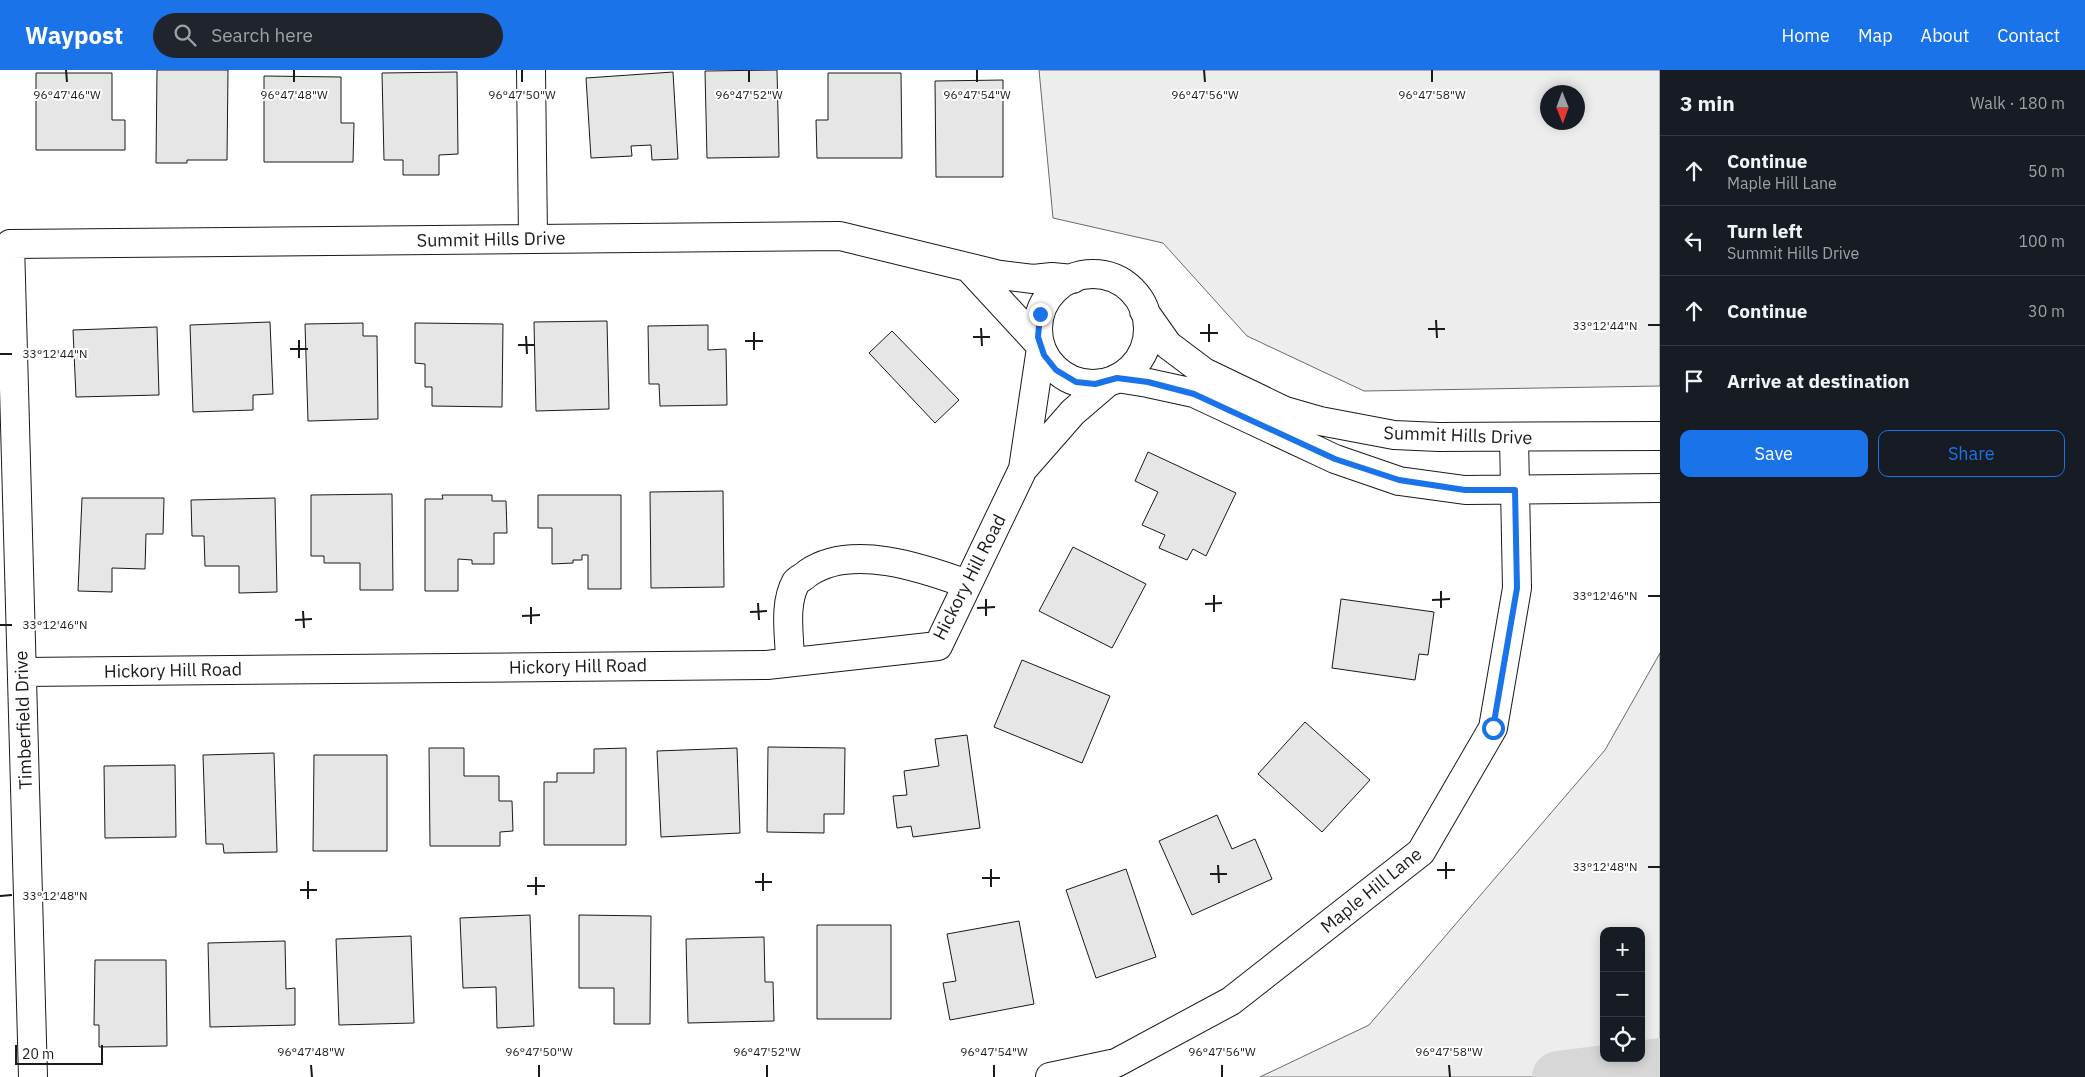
<!DOCTYPE html>
<html lang="en">
<head>
<meta charset="utf-8">
<style>
	:root { --surface:#171b24; --page:#20242c; --text:#f1f3f6; --muted:#9ea1a6; --line:#363941; --accent:#1a73e8 }
	body { margin:0; font-family:"IBM Plex Sans",sans-serif; background:var(--page); color:var(--text) }
	.controls { position:absolute; right:15px; bottom:15px; display:grid; overflow:hidden; border-radius:10px; box-shadow:0 2px 12px #0003 }
	.controls button { width:45px; height:45px; display:grid; place-items:center; padding:0; border:0; border-bottom:1px solid var(--line); background:var(--surface); color:var(--text); font:25px sans-serif }
	.compass { position:absolute; left:1540px; top:15px; width:45px; height:45px; border-radius:50%; background:var(--surface); box-shadow:0 2px 12px #0003; rotate:179deg }
	.scale { position:absolute; left:15px; bottom:12px; width:88px; box-sizing:border-box; padding-left:5px; border:2px solid #1a1a1a; border-top:0; font-size:14px; line-height:18px; white-space:nowrap; color:#1a1a1a; -webkit-text-stroke:4px #fff; paint-order:stroke }
	.stop { position:absolute; width:15px; height:15px; margin:-11px; border:4px solid #1a73e8; border-radius:50%; background:#fff }
	.stop.end { background:#1a73e8; border-color:#fff; box-shadow:0 1px 5px #0008 }
	.list { margin:0; padding:0; list-style:none }
	h2 { display:flex; justify-content:space-between; align-items:center; height:65px; margin:0; padding:0 20px; font-size:21px }
	h2 small { font-size:16px; font-weight:400; color:var(--muted) }
	.list li { display:grid; grid-template-columns:32px 1fr auto; gap:15px; align-items:center; box-sizing:border-box; height:70px; padding:0 20px; border-top:1px solid var(--line) }
	.list b { display:block; font-size:19px; white-space:nowrap }
	.list p { margin:0; font-size:16px; white-space:nowrap; color:var(--muted) }
	.list em { font-size:16px; font-style:normal; color:var(--muted) }
	.actions { display:flex; gap:10px; padding:15px 20px }
	.actions a { flex:1; padding:11px 0; border:1px solid var(--accent); border-radius:10px; text-align:center; font-size:18px; color:var(--accent) }
	.actions .main { background:var(--accent); color:#fff }
	.icon { flex:none; width:28px; height:28px; fill:none; stroke:currentColor; stroke-width:2; stroke-linecap:round; stroke-linejoin:round }
	.map { position:relative; flex:none; width:1660px; height:1007px; overflow:hidden }
	header { display:flex; align-items:center; gap:30px; box-sizing:border-box; height:70px; padding:0 25px; background:var(--accent); color:#fff }
	header strong { font-size:24px }
	nav { display:flex; gap:28px; margin-inline-start:auto; font-size:18px }
	.search { width:350px; height:45px; background:var(--page); display:flex; align-items:center; gap:12px; box-sizing:border-box; padding:0 18px; border-radius:28px; color:var(--muted); font-size:19px }
	main { display:flex }
	aside { flex:1; background:var(--surface) }
	.map>svg:first-child { display:block }
	.built { fill:#ededed; stroke:#6a6a6a; fill-rule:evenodd }
	.lines { fill:none; stroke-linecap:round; stroke-linejoin:round }
	.river { stroke:#d7d7d7; stroke-width:52 }
	.building { fill:#e6e6e6; stroke:#1a1a1a }
	.minor-casing { stroke:#1a1a1a; stroke-width:30 }
	.minor { stroke:#fff; stroke-width:28 }
	.route { stroke:#1a73e8; stroke-width:6 }
	.ticks { fill:none; stroke:#1a1a1a; stroke-width:2 }
	.labels { text-anchor:middle; dominant-baseline:central; stroke-width:4; stroke-linejoin:round; paint-order:stroke }
	.street-label { font-size:18px; fill:#1a1a1a; stroke:#fff }
	.ticks-label { font-size:12px; text-anchor:middle; fill:#1a1a1a; stroke:#fff; stroke-width:4; stroke-linejoin:round; paint-order:stroke }
</style>
</head>
<body>
<header>
<strong>Waypost</strong>
<div class="search"><svg class="icon" aria-label="search" viewBox="0 0 24 24"><circle cx="10" cy="10" r="6"/><path d="M15 15l6 6"/></svg>Search here</div>
<nav><a>Home</a><a>Map</a><a>About</a><a>Contact</a></nav>
</header>
<main>
<div class="map">
<svg width="1660" height="1007" viewBox="0 0 1660 1007">
	<rect width="100%" height="100%" fill="#fff"/>
	<path class="built" d="M1039,0H1660V316L1364,321L1247,266L1163,173L1053,148ZM1548,22H1578V52H1548Z
		M1660,583V1007H1260L1369,955L1605,680ZM1604,861H1641V988H1604Z"/>
	<g class="lines">
		<path class="river" d="M1558,1007L1660,994"/>
	</g>
	<path class="building" d="M157,0H228L227,90H187V93H156Z
		M777,0L779,87L707,88L705,1Z
		M457,2L458,84L439,85V105H403V90H384L382,3Z
		M673,2L678,89L652,90L651,75L631,76L632,86L591,88L586,8Z
		M36,3H112V50H125V80H36Z
		M828,3H901L902,88H817L816,50H828Z
		M264,6L341,7V53H354L353,92H264Z
		M1003,10V107H936L935,11Z
		M607,251L609,339L536,341L534,252Z
		M270,252L273,324L253,325V340L193,342L190,255Z
		M363,253V266H377L378,349L308,351L305,254Z
		M415,253L503,254L502,337L432,336V317H425V294L415,293Z
		M708,255V280L726,279L727,335L660,336L659,314H649L648,256Z
		M157,257L159,325L76,327L73,260Z
		M892,261L959,330L935,353L869,283Z
		M1148,382L1236,423L1206,486L1193,479L1187,490L1159,478L1165,465L1142,455L1158,422L1135,411Z
		M723,421L724,517L651,518L650,422Z
		M392,424L393,520H360V493H324V486H311V425Z
		M442,425H492V431H506L507,463H494V494H472V490L458,489V521H425V429H443Z
		M538,425H621V519H588V485H582V490H573V493L552,494V458H538Z
		M82,428H164L163,464H146L145,499L112,498V522L78,521Z
		M275,428L277,522L239,523V496H205L204,466H192L191,430Z
		M1073,477L1146,514L1112,578L1039,541Z
		M1341,529L1434,542L1428,585L1419,584L1415,610L1332,598Z
		M1022,590L1110,626L1082,693L994,657Z
		M1305,652L1370,710L1322,762L1258,704Z
		M967,665L980,758L913,767L911,756L897,758L893,726L907,725L904,701L939,696L935,669Z
		M768,677L845,678L844,744H824V763L767,762Z
		M429,678H464V706H499V731H512L513,761L500,762V776H430Z
		M626,678V775H544V712H557V703H594V679Z
		M737,678L740,763L661,767L657,681Z
		M274,683L277,782L224,783L223,774H206L203,685Z
		M314,685H387V781H313Z
		M175,695L176,767L105,768L104,696Z
		M1217,745L1232,779L1255,769L1272,809L1192,845L1159,771Z
		M1126,799L1156,887L1096,908L1066,820Z
		M530,845L534,956L497,958L496,917L463,918L460,848Z
		M579,845L651,846L650,954H614V918H579Z
		M1019,851L1034,934L950,950L943,913L956,911L947,864Z
		M817,855H891V949H817Z
		M411,866L414,953L339,955L336,869Z
		M764,867L765,912H773L774,951L688,953L686,869Z
		M285,871L286,919L295,918V955L210,957L208,873Z
		M95,890H166L167,976L99,977V955H94Z"/>
	<g class="lines">
		<g class="minor-casing">
			<path id="minor" d="M531,0L533,168
				M969,198L1040,275
				M1038 259a55 55 0 1 1 110 0a55 55 0 1 1-110 0Z
				M1144,241L1168,275L1204,302L1285,341L1320,351L1394,365L1439,367L1660,366
				M1117,308L1148,313L1194,323L1335,389L1399,411L1465,420L1660,418
				M1023,399L1041,278
				M790,592C790,567 783,535 796,512C799,509 805,506 808,503C851,473 923,498 967,514
				M22,602L767,595L938,576L1023,399L1073,342L1108,312
				M33,1007L10,174L840,166L1000,205L1033,209L1052,207L1073,209
				M1050,1007L1116,993L1231,931L1421,782L1493,658L1517,518L1514,368"/>
		</g>
		<use href="#minor" class="minor"/>
	</g>
	<g class="lines">
		<path class="route" d="M1040,244L1038,267L1044,285L1056,300L1076,312L1095,314L1117,308L1148,312L1194,324L1335,389L1399,410L1465,420H1515L1517,518L1493,658"/>
	</g>
	<path class="ticks" d="M66,0L67,12M294,0V12M522,0V12M749,0V12M977,0V12M1204,0L1205,12M1432,0V12M1436,250L1437,268M1209,254V272M1648,255H1660M981,258L982,276M1428,259H1445M754,262V280M1200,263H1218M526,266L527,284M973,267H990M299,270V288M745,271H763M518,275H535M290,279H308M0,284H12M1441,521V538M1214,525V542M1648,526H1660M986,529V546M1432,530L1450,529M758,533L759,550M1205,534L1222,533M531,537V554M977,538L995,537M303,541L304,558M750,542L767,541M522,546L540,545M295,550L312,549M0,555H12M1446,792V809M1218,795L1219,813M1648,797H1660M991,799V817M1437,800H1455M763,803V821M1210,804H1227M536,807V825M982,808H1000M308,811V829M755,812H772M527,816H545M300,820H317M0,826L12,825M311,995L312,1007M539,995V1007M767,995V1007M994,995V1007M1222,995V1007M1449,995L1450,1007"/>
	<g class="labels">
		<g class="street-label">
			<text transform="translate(491 169) rotate(-1)">Summit Hills Drive</text>
			<text transform="translate(1458 365) rotate(2)">Summit Hills Drive</text>
			<text transform="translate(969 507) rotate(-63)">Hickory Hill Road</text>
			<text transform="translate(578 596) rotate(-1)">Hickory Hill Road</text>
			<text transform="translate(173 600) rotate(-1)">Hickory Hill Road</text>
			<text transform="translate(23 650) rotate(-92)">Timberfield Drive</text>
			<text transform="translate(1371 820) rotate(-39)">Maple Hill Lane</text>
		</g>
	</g>
	<g class="ticks-label">
		<text x="67" y="29">96°47'46"W</text>
		<text x="294" y="29">96°47'48"W</text>
		<text x="522" y="29">96°47'50"W</text>
		<text x="749" y="29">96°47'52"W</text>
		<text x="977" y="29">96°47'54"W</text>
		<text x="1205" y="29">96°47'56"W</text>
		<text x="1432" y="29">96°47'58"W</text>
		<text x="1605" y="260">33°12'44"N</text>
		<text x="55" y="288">33°12'44"N</text>
		<text x="1605" y="530">33°12'46"N</text>
		<text x="55" y="559">33°12'46"N</text>
		<text x="1605" y="801">33°12'48"N</text>
		<text x="55" y="830">33°12'48"N</text>
		<text x="311" y="986">96°47'48"W</text>
		<text x="539" y="986">96°47'50"W</text>
		<text x="767" y="986">96°47'52"W</text>
		<text x="994" y="986">96°47'54"W</text>
		<text x="1222" y="986">96°47'56"W</text>
		<text x="1449" y="986">96°47'58"W</text>
	</g>
</svg>
<div class="controls">
<button>+</button>
<button>−</button>
<button><svg class="icon" aria-label="locate" viewBox="0 0 24 24"><circle cx="12" cy="12" r="6"/><path d="M12 2v4M12 18v4M2 12h4M18 12h4"/></svg></button>
</div>
<svg class="compass" viewBox="-18 -18 36 36"><path d="M0-13l5 13h-10z" fill="#e53935"/><path d="M0 13l5-13h-10z" fill="#9ea1a6"/></svg>
<div class="scale">20 m</div>
<div class="stop" style="left:1493px;top:658px"></div>
<div class="stop end" style="left:1040px;top:244px"></div>
</div>
<aside>
<h2>3 min<small>Walk · 180 m</small></h2>
<ul class="list">
<li><svg class="icon" aria-label="ahead" viewBox="0 0 24 24"><path d="M12 20V5M6 11l6-6 6 6"/></svg><div><b>Continue</b><p>Maple Hill Lane</p></div><em>50 m</em></li>
<li><svg class="icon" aria-label="left" viewBox="0 0 24 24"><path d="M17 20v-9H6M10 6l-5 5 5 5"/></svg><div><b>Turn left</b><p>Summit Hills Drive</p></div><em>100 m</em></li>
<li><svg class="icon" aria-label="ahead" viewBox="0 0 24 24"><path d="M12 20V5M6 11l6-6 6 6"/></svg><div><b>Continue</b></div><em>30 m</em></li>
<li><svg class="icon" aria-label="arrive" viewBox="0 0 24 24"><path d="M6 21V4h12l-3 4 3 4H6"/></svg><div><b>Arrive at destination</b></div></li>
</ul>
<div class="actions"><a class="main">Save</a><a>Share</a></div>
</aside>
</main>
</body>
</html>
